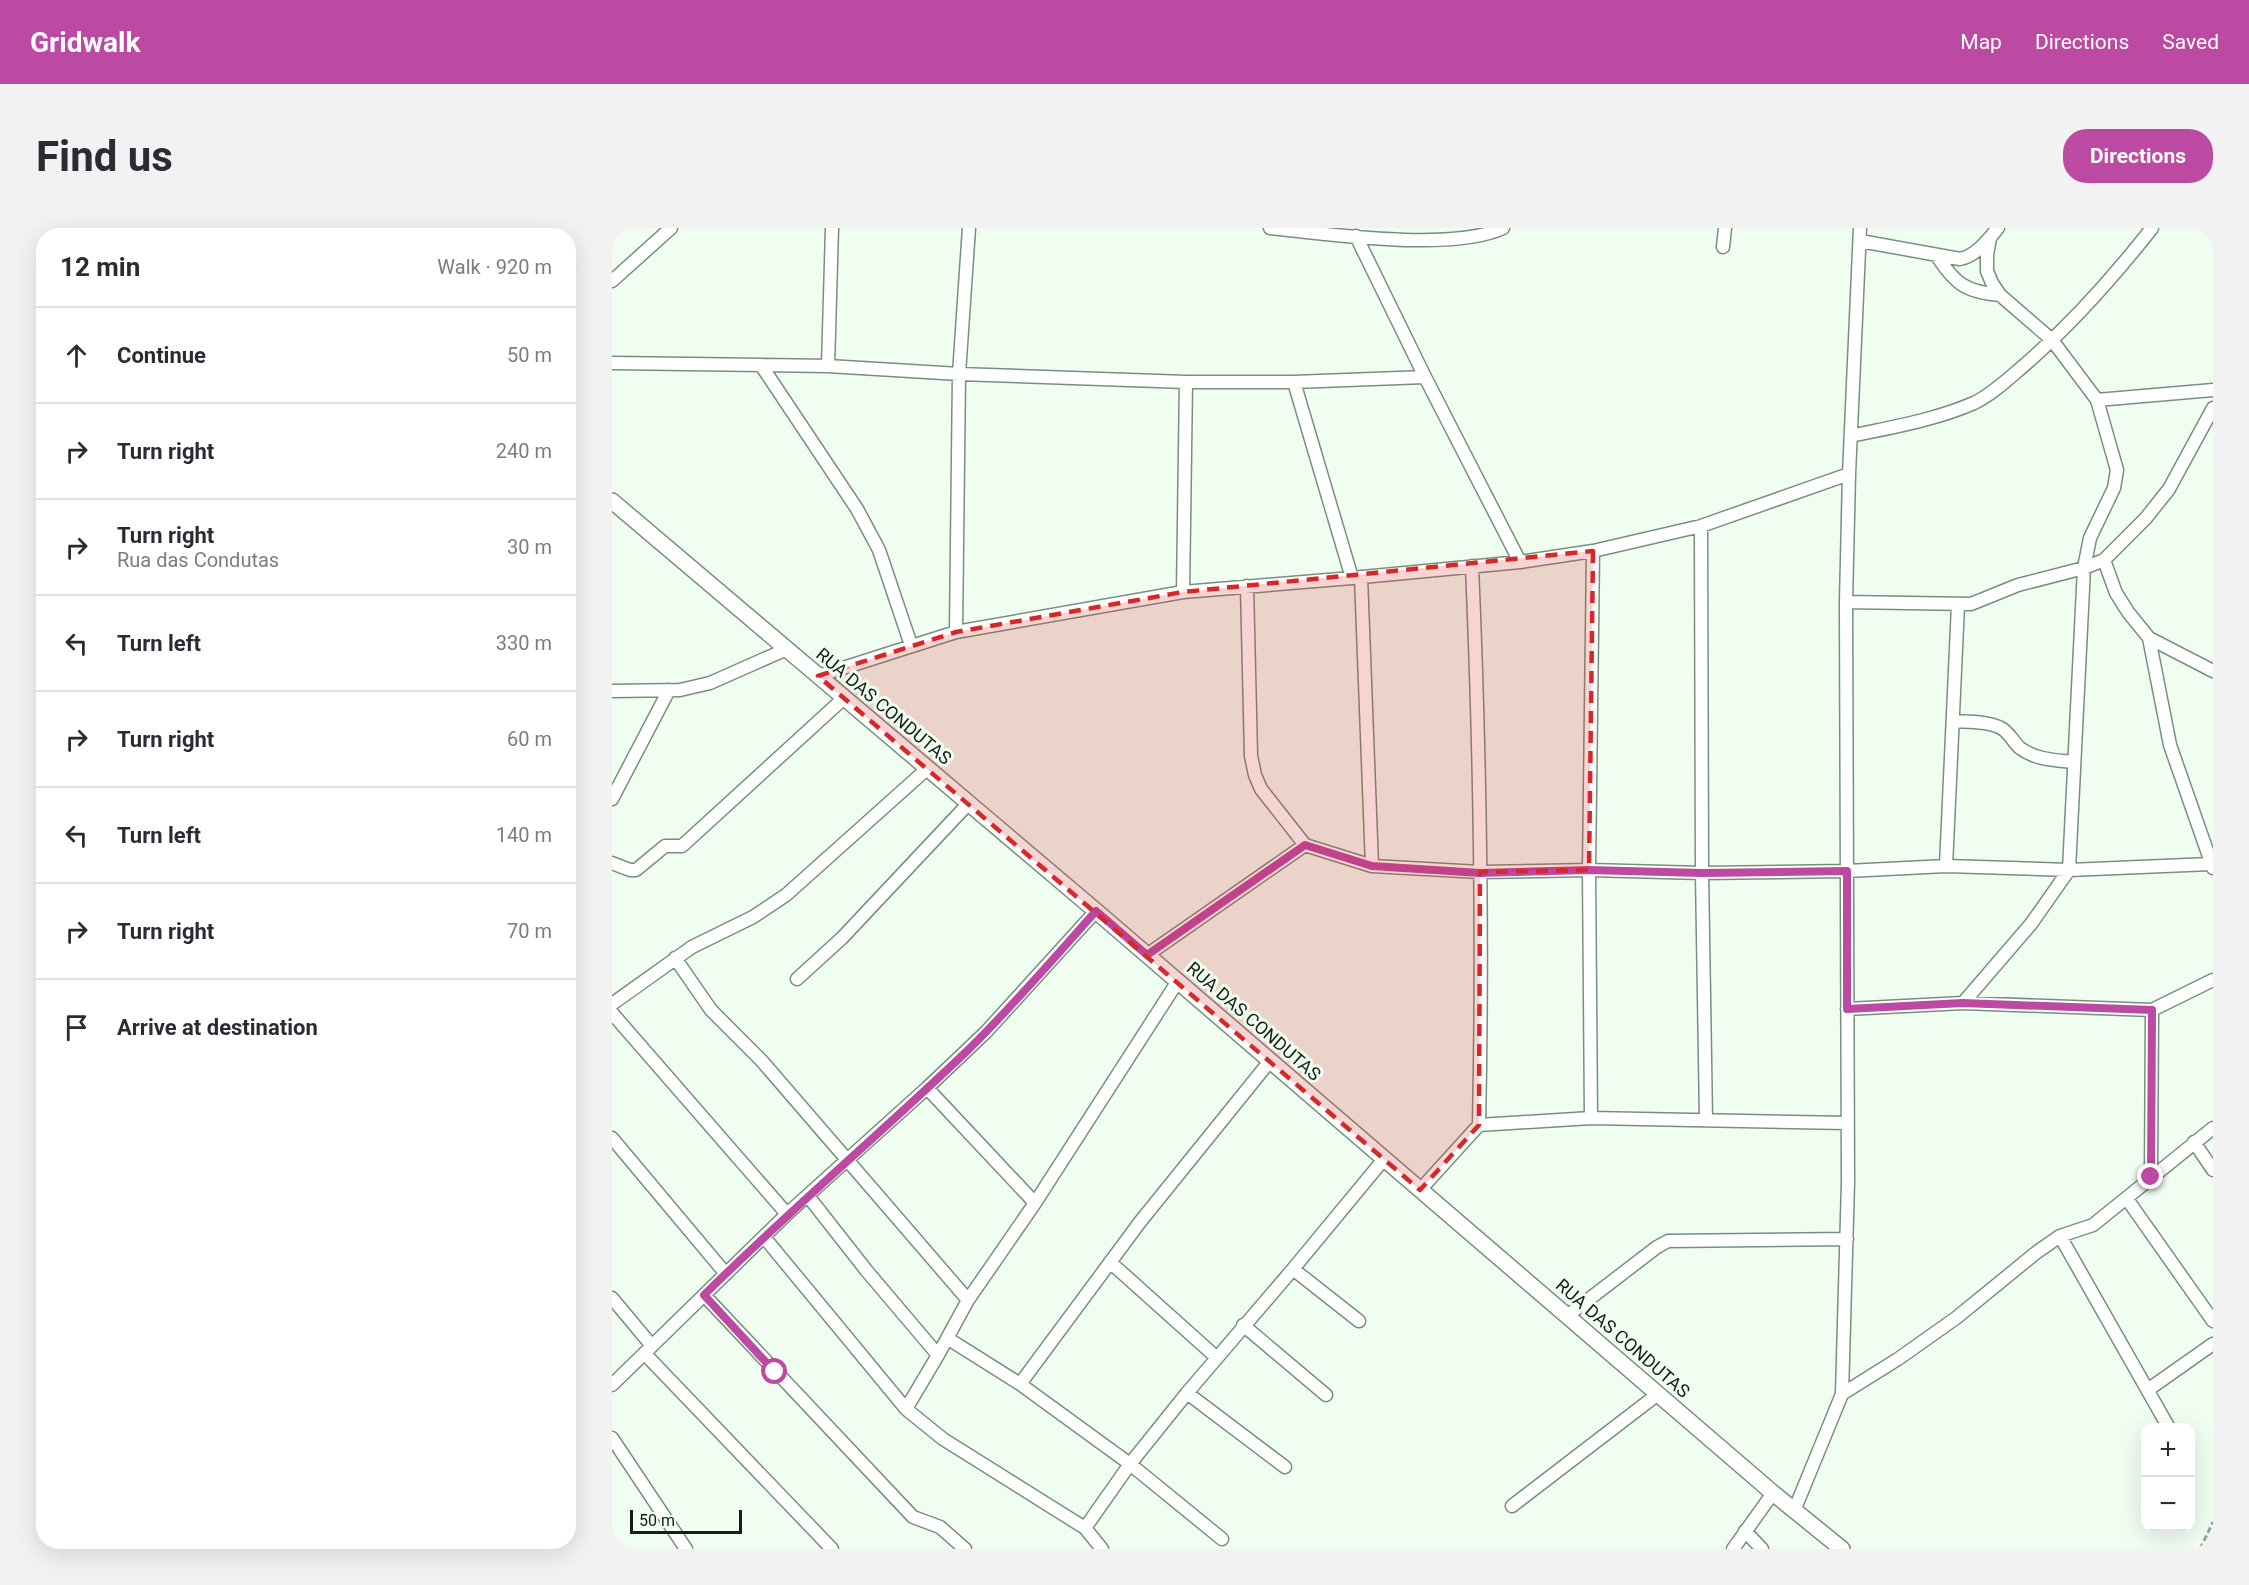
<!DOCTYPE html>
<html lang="en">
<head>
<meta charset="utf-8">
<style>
	:root { --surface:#fff; --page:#f2f2f3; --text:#2b2b33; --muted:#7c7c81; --line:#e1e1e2; --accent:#bc49a2 }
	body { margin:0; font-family:Roboto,sans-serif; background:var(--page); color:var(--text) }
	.controls { position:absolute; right:18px; bottom:18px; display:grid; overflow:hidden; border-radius:12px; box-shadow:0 6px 24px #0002 }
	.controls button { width:54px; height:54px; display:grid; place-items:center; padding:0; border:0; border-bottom:2px solid var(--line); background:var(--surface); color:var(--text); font:30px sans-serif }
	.scale { position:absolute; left:18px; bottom:15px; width:112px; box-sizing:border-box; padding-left:6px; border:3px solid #141d16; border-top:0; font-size:16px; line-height:21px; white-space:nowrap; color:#141d16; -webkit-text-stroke:4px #f0fef2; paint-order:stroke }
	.stop { position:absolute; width:18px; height:18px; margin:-14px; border:4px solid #bc49a2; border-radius:50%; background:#fff }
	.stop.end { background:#bc49a2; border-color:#fff; box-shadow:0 2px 6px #0008 }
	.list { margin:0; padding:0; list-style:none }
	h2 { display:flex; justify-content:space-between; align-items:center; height:78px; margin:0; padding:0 24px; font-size:26px }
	h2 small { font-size:20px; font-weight:400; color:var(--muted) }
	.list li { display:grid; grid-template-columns:39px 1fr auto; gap:18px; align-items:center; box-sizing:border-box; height:96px; padding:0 24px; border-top:2px solid var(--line) }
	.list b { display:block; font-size:22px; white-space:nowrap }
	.list p { margin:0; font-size:20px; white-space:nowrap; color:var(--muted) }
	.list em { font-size:20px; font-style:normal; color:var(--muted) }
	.icon { flex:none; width:33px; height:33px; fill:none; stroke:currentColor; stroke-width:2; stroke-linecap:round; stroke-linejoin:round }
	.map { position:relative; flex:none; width:1601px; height:1321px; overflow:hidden; border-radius:24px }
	header { display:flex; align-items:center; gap:36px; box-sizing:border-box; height:84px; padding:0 30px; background:var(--accent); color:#fff }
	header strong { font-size:28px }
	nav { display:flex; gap:33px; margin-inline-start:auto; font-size:21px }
	.intro { display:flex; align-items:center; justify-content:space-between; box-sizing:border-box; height:144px; padding:0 36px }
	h1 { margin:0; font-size:42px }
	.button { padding:15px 27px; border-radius:24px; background:var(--accent); color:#fff; font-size:21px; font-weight:700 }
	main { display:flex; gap:36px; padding:0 36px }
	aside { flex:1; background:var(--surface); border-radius:24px; box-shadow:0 6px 24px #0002 }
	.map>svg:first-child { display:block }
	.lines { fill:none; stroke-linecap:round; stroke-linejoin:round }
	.minor-casing { stroke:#798f7d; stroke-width:15 }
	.tertiary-casing { stroke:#798f7d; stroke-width:18 }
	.path { stroke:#97a399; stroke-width:3; stroke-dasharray:6 3; stroke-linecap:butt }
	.minor { stroke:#fff; stroke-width:12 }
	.tertiary { stroke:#fff; stroke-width:15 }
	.route { stroke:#bc49a2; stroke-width:8 }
	.marked { fill:#d62828; fill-opacity:0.2; stroke:#d62828; stroke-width:4.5; stroke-dasharray:12 8; stroke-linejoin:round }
	.labels { text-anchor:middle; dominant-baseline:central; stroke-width:6; stroke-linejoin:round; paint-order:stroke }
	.street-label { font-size:18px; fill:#141d16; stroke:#f0fef2 }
</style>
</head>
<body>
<header>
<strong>Gridwalk</strong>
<nav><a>Map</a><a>Directions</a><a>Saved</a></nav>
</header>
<div class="intro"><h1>Find us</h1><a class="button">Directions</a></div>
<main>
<aside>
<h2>12 min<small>Walk · 920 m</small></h2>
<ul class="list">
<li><svg class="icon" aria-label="ahead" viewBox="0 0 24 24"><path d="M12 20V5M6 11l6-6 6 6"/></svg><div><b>Continue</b></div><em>50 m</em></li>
<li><svg class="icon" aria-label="right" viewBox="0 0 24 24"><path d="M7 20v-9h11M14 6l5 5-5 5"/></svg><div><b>Turn right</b></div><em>240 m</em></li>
<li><svg class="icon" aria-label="right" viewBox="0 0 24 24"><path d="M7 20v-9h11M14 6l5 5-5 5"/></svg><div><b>Turn right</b><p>Rua das Condutas</p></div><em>30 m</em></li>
<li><svg class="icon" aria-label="left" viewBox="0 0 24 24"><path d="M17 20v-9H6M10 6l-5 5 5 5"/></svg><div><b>Turn left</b></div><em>330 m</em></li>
<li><svg class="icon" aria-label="right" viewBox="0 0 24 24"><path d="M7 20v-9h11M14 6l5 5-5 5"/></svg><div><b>Turn right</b></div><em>60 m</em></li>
<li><svg class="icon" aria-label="left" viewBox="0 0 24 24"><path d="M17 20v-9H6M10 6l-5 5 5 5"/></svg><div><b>Turn left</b></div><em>140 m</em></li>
<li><svg class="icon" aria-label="right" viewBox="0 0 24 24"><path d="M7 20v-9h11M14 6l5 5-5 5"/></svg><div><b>Turn right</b></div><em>70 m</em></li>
<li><svg class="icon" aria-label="arrive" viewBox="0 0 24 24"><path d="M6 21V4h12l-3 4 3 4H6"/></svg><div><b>Arrive at destination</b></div></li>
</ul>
</aside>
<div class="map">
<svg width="1601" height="1321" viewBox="0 0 1601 1321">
	<rect width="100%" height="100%" fill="#f0fef2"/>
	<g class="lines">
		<g class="minor-casing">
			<path id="minor" d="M658,0C716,6 839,24 891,0
				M744,8L813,149L908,334
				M1248,13L1348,31C1364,28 1376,12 1386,0
				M1111,19L1113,0
				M1325,28C1343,56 1354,64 1388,67
				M0,53L59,0
				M0,135L216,138L347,146L574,154H682L813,149
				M149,137L245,281L267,322L299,417
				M216,138L220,0
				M682,154L740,350
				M1485,172L1601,162
				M1601,180L1557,261L1534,290L1492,332L1504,365L1516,384L1537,410L1558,517L1601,640
				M1239,208C1280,199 1323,192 1362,175C1379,167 1395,152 1409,140C1458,98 1500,51 1540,0
				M1089,298L1090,645L1094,892
				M860,338C868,524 871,711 867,897
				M749,349L760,638
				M635,358L639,528L643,547L649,561L693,617
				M571,364L574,154
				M1234,374L1359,376L1406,357L1472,340L1492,332
				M344,404L347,146L357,0
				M1537,410L1601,443
				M206,448L344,404L571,364L740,350L908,334L981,323L1089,298L1237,246
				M0,463L68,462L98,455L175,421
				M1342,493C1357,494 1375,493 1389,500C1397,504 1401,514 1408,520C1424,532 1443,532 1462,534
				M0,571L57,462
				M0,635L18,642H24L53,618H70L232,470
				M1334,638L1346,377
				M535,727L693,617L760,638L868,644L977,642L1090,645L1235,643L1334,638L1457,642L1599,636
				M63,730L99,782L149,832L356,1072
				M185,751L230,710L357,575
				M1351,775L1419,696L1457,642L1472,340L1478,310L1502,260L1505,242L1485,172L1440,112L1388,67L1380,55L1375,43V27L1378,10
				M0,776L80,719L141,689L174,667L316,540
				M1235,781L1351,775L1540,782L1601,752
				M0,785L175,986
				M315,860L423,975
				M979,890L977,642L981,323
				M0,910L114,1046
				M1582,914L1601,942
				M1539,949L1540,782
				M808,962L867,897L979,890L1235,895
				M196,968L254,1042L326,1127
				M1515,971L1601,1093
				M1448,1008L1557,1200
				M152,1009L294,1181L331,1211L473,1300L490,1321
				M498,1034L604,1129
				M681,1041L747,1093
				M92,1067L301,1289L328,1299L353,1321
				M0,1070L40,1118
				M955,1088L1045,1019L1056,1013L1235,1011
				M631,1097L714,1167
				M335,1110L408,1156L518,1236L610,1311
				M33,1126L220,1321
				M408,1156L528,994L658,833
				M0,1157L175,986L315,860L374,804L484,683
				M1537,1161L1601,1116
				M575,1165L673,1239
				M1230,1166L1286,1131L1344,1090L1425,1024L1448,1008L1481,997L1601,900
				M294,1181L326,1127L356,1072L423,975L566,753
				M0,1210L74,1321
				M900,1278L1046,1166
				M1182,1283L1230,1166L1236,954L1234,374L1237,246L1248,0
				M473,1300L518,1236L575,1165L681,1041L772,931
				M1133,1303L1150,1321
				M1121,1321L1161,1265"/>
		</g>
		<g class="tertiary-casing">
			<path id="tertiary" d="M0,273L484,683L1161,1265L1230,1321"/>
		</g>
		<path class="path" d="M1588,1321L1601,1294"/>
		<use href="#minor" class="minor"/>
		<use href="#tertiary" class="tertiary"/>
	</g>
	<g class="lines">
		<path class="route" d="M163,1144L92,1067C177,983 268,906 355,823C400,779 442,730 484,683L535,727L693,617L760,638L868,645L977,642L1090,645L1235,643V781L1351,775L1540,782L1539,949"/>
	</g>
	<path class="marked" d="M981,323L977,642L868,644L867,897L808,962L206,448L344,404L571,364Z"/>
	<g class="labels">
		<g class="street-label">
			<text transform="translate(272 478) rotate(40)">RUA DAS CONDUTAS</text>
			<text transform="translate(642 793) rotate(41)">RUA DAS CONDUTAS</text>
			<text transform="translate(1011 1110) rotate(41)">RUA DAS CONDUTAS</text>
		</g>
	</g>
</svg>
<div class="controls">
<button>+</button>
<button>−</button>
</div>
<div class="scale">50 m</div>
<div class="stop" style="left:163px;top:1144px"></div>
<div class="stop end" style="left:1539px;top:949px"></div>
</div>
</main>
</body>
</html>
